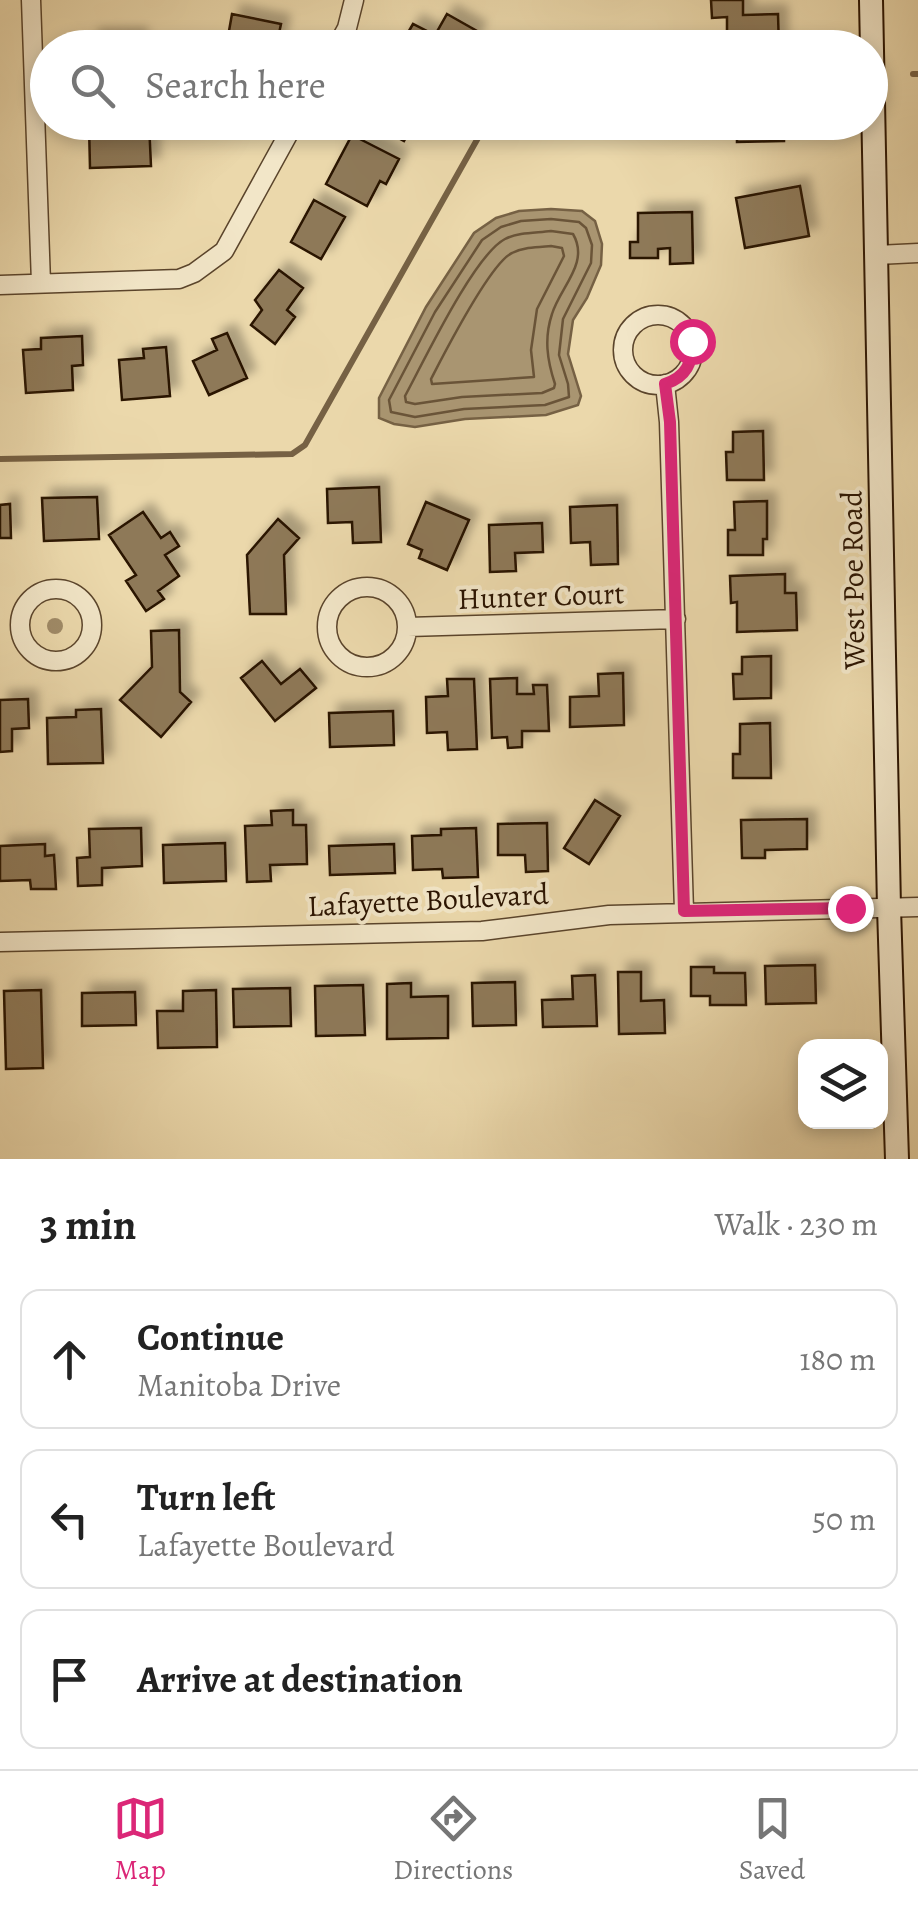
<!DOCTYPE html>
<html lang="en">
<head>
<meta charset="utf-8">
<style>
	:root { --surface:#fff; --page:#f2f2f2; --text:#222; --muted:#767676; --line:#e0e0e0; --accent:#db2777 }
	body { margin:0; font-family:Alegreya,serif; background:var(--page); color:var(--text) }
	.controls { position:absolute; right:30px; bottom:30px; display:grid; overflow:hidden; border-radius:20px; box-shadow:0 5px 15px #0003 }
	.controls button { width:90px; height:90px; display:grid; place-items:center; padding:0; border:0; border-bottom:2px solid var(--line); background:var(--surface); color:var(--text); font:50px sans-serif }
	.stop { position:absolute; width:30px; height:30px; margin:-22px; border:8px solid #db2777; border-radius:50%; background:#fff }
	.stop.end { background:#db2777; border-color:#fff; box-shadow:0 2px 10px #0008 }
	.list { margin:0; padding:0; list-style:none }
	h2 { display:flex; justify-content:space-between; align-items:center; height:130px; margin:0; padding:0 40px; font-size:42px }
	h2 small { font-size:32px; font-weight:400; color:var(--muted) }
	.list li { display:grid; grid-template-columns:65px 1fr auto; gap:30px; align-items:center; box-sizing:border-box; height:140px; margin:0 20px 20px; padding:0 20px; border:2px solid var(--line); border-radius:20px }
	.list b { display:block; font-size:38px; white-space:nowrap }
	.list p { margin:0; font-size:32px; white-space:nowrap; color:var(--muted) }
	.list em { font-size:32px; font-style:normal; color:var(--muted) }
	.icon { flex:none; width:55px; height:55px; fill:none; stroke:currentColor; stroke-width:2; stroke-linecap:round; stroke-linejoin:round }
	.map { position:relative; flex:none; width:918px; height:1159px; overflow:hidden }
	.search { position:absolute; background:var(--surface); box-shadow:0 5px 15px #0003; left:30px; right:30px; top:30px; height:110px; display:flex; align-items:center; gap:25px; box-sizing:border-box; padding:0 35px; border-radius:55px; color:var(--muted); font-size:38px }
	.sheet { height:610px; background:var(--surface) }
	nav { display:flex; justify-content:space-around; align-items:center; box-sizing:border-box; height:140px; border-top:2px solid var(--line); background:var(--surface); font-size:28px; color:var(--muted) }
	nav a { display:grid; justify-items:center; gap:5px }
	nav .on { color:var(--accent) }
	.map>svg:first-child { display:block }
	.water { fill:#a99571; stroke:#766144; stroke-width:2.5 }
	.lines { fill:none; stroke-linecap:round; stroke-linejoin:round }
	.shore { stroke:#6a5438; stroke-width:2.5 }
	.stream { stroke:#766144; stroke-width:6 }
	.building { fill:#8e7959; stroke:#2a1300; stroke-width:2.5; filter:url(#shadow) }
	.street-casing { stroke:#5a442b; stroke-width:21 }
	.secondary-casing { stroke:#2a1300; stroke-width:26 }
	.street { stroke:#f2e6c8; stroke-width:18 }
	.secondary { stroke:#f2e6c8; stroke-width:22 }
	.tree { fill:#a08b68 }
	.route { stroke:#db2777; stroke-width:12 }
	.labels { text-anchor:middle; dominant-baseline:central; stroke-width:8; stroke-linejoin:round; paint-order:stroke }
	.street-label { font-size:30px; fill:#2a1300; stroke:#f2e6c8 }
</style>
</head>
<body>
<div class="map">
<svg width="918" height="1159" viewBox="0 0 918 1159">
	<defs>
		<filter id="shadow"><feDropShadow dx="9" dy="-9" stdDeviation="5" flood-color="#0004"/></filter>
	</defs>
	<rect width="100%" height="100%" fill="#ebd8ab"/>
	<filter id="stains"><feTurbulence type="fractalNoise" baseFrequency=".002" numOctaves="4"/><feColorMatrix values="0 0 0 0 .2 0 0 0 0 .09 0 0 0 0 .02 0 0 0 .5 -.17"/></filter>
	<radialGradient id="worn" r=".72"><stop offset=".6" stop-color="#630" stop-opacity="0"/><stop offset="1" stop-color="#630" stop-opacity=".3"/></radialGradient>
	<path class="water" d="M551,209L582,211L595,221L602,244L601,265L587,298L573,320L568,354L581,396L578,405L546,415L465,419L415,427L394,424L379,418V398L426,307L474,233L496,218L519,211Z"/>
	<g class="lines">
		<path class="shore" d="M551,219L579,222L586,228L592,245L591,263L563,319L559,355L568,384L569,397L545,405L464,409L415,417L391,412L389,400L435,312L482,240L501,227L521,221Z
			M551,231L573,234C590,263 560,287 552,314C544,338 547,360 555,384L554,388L542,393L462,397L415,404L406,402L405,396C423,363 474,255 505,239C519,232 536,233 551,231Z
			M551,246L562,248L564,256L537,309L531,350L534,377L432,384L431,379C444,354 490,263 512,253C524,247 538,247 551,246Z"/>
		<path class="stream" d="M913,74H918
			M0,459L292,454L305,445L487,122"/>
	</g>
	<path class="building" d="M711,0H743V15L778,14L779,48H727V17L712,18Z
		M232,14L281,24L276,48H226Z
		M447,14L477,31L468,48H399L413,24L435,35Z
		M138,37V48H90V38Z
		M369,122H414L404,141Z
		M737,122H784V141L737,142Z
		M149,123L151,166L90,168L89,125Z
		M352,135L399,159L386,184L380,181L367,206L326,184Z
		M800,186L809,236L745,248L736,198Z
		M314,200L345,217L321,259L291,242Z
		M692,212L693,263L670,264V248L658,249V258H630V242H638V213Z
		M279,270L303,288L287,310L295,317L275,344L251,325L262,310L255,300Z
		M227,333L247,378L209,395L193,361L217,350L212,339Z
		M82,336L83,365L72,366L73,390L26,393L23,350L41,349V338Z
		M166,347L170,396L122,400L119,360L144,358L143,349Z
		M763,431L764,480H727L726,452H733V432Z
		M379,487L381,542L353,543L352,522L328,523L327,489Z
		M97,497L99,539L44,541L42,498Z
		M767,501V539H763V555H728V530H735L734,502Z
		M426,502L469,520L447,570L419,558L422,550L408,544Z
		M10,504L11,538H0V505Z
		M617,505L618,564L591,565L590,542L571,543L570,507Z
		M143,512L161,538L170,532L179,546L165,555L179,576L158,591L164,599L146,611L126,581L136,575L109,535Z
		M278,519L299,538L284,555L286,614H250L247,555Z
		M542,523L543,552L515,553L516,571L490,572L489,525Z
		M785,574V593H796L797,630L737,632V602L731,603L730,576Z
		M179,630L180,692L191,702L161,737L120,700L152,667L151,631Z
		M771,656V698L734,699L733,674H742V657Z
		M262,661L281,684L300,669L316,688L275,721L241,678Z
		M623,673L624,725L570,727V697L599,696L598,674Z
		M517,678V694H534L533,685H547L549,731H522V747L508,748L507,737L492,738L490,679Z
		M447,679H474L477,749L448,750L447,732L427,733L426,697L448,696Z
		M28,699L29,728L12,729V751L0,752V700Z
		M101,709L103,763L48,764L47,718L76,717V710Z
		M393,711L394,745L330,747L329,713Z
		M770,723L771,778H733V754H740V724Z
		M595,800L620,816L589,864L564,848Z
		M293,810V825H306L307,864L270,865L271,881L247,882L245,826L272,825L271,811Z
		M807,819V849L765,850V858H742L741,820Z
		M547,823L548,871L526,872L525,855H498V824Z
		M141,828L142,866L102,868V885L78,886L77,858L90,857L89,829Z
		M476,828L478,877L443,878L442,869L413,870L412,836L441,835V829Z
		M225,843L226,881L164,883L163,845Z
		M45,844V856L54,855L56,889H31L30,880L0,881V846Z
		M394,844L395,873L330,875L329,846Z
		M815,965L816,1003L766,1004L765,966Z
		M691,967H714V973H745L746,1005H710V996H691Z
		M618,972H641V1001L664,1000L665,1033L619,1034Z
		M595,975L597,1026L543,1027L542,1000L573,999L572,976Z
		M515,982L516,1025L473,1026L472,983Z
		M411,983V997L448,996V1038L387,1039V984Z
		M363,985L365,1035L316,1036L315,986Z
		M290,988L291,1026L234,1027L233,989Z
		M41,990L43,1068L6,1069L4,991Z
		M216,990L217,1047L158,1048L157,1011H183V991Z
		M135,992L136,1025L82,1026V993Z"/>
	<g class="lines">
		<g class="street-casing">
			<path id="street" d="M31,0L41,283
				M336,48L347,28L354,0
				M877,255L918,253
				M0,285L179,279L194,273L224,251L295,122
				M623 350a35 35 0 1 1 70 0a35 35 0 1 1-70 0Z
				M665,384L669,422L684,911
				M327 627a40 40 0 1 1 80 0a40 40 0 1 1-80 0Z
				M20 625a36 36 0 1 1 72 0a36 36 0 1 1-72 0Z
				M408,627L676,619
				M0,942L482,931L609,915L918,907"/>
		</g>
		<g class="secondary-casing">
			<path id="secondary" d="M871,0L889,908L897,1159"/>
		</g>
		<use href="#street" class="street"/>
		<use href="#secondary" class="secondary"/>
	</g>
	<circle class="tree" cx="55" cy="626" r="8"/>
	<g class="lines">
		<path class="route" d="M692,341C693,363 686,377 665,384L670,422L684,911L850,908"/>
	</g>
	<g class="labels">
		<g class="street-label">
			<text transform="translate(853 580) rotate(-91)">West Poe Road</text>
			<text transform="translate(541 596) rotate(-2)">Hunter Court</text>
			<text transform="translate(428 900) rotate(-3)">Lafayette Boulevard</text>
		</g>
	</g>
	<rect width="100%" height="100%" filter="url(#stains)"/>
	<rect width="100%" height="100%" fill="url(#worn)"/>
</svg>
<div class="controls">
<button><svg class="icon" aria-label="layers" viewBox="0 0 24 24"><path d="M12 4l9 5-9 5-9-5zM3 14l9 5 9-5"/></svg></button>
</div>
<div class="stop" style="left:692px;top:341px"></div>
<div class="stop end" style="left:850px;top:908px"></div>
<div class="search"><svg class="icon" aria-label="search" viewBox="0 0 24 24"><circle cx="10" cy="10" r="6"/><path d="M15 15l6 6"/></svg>Search here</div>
</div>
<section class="sheet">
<h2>3 min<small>Walk · 230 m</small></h2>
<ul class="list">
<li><svg class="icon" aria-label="ahead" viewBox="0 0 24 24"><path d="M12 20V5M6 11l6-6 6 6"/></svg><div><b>Continue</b><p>Manitoba Drive</p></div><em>180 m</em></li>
<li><svg class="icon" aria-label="left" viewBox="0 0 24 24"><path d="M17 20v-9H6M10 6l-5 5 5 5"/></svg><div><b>Turn left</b><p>Lafayette Boulevard</p></div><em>50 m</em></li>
<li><svg class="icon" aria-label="arrive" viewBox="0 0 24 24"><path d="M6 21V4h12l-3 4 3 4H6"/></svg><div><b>Arrive at destination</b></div></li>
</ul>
</section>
<nav>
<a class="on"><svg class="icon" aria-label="map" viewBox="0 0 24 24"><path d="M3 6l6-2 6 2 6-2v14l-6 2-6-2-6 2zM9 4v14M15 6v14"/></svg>Map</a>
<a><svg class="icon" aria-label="directions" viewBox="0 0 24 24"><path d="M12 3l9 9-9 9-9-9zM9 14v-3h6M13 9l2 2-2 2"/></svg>Directions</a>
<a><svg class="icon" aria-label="saved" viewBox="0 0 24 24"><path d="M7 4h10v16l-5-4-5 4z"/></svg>Saved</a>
</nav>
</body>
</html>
